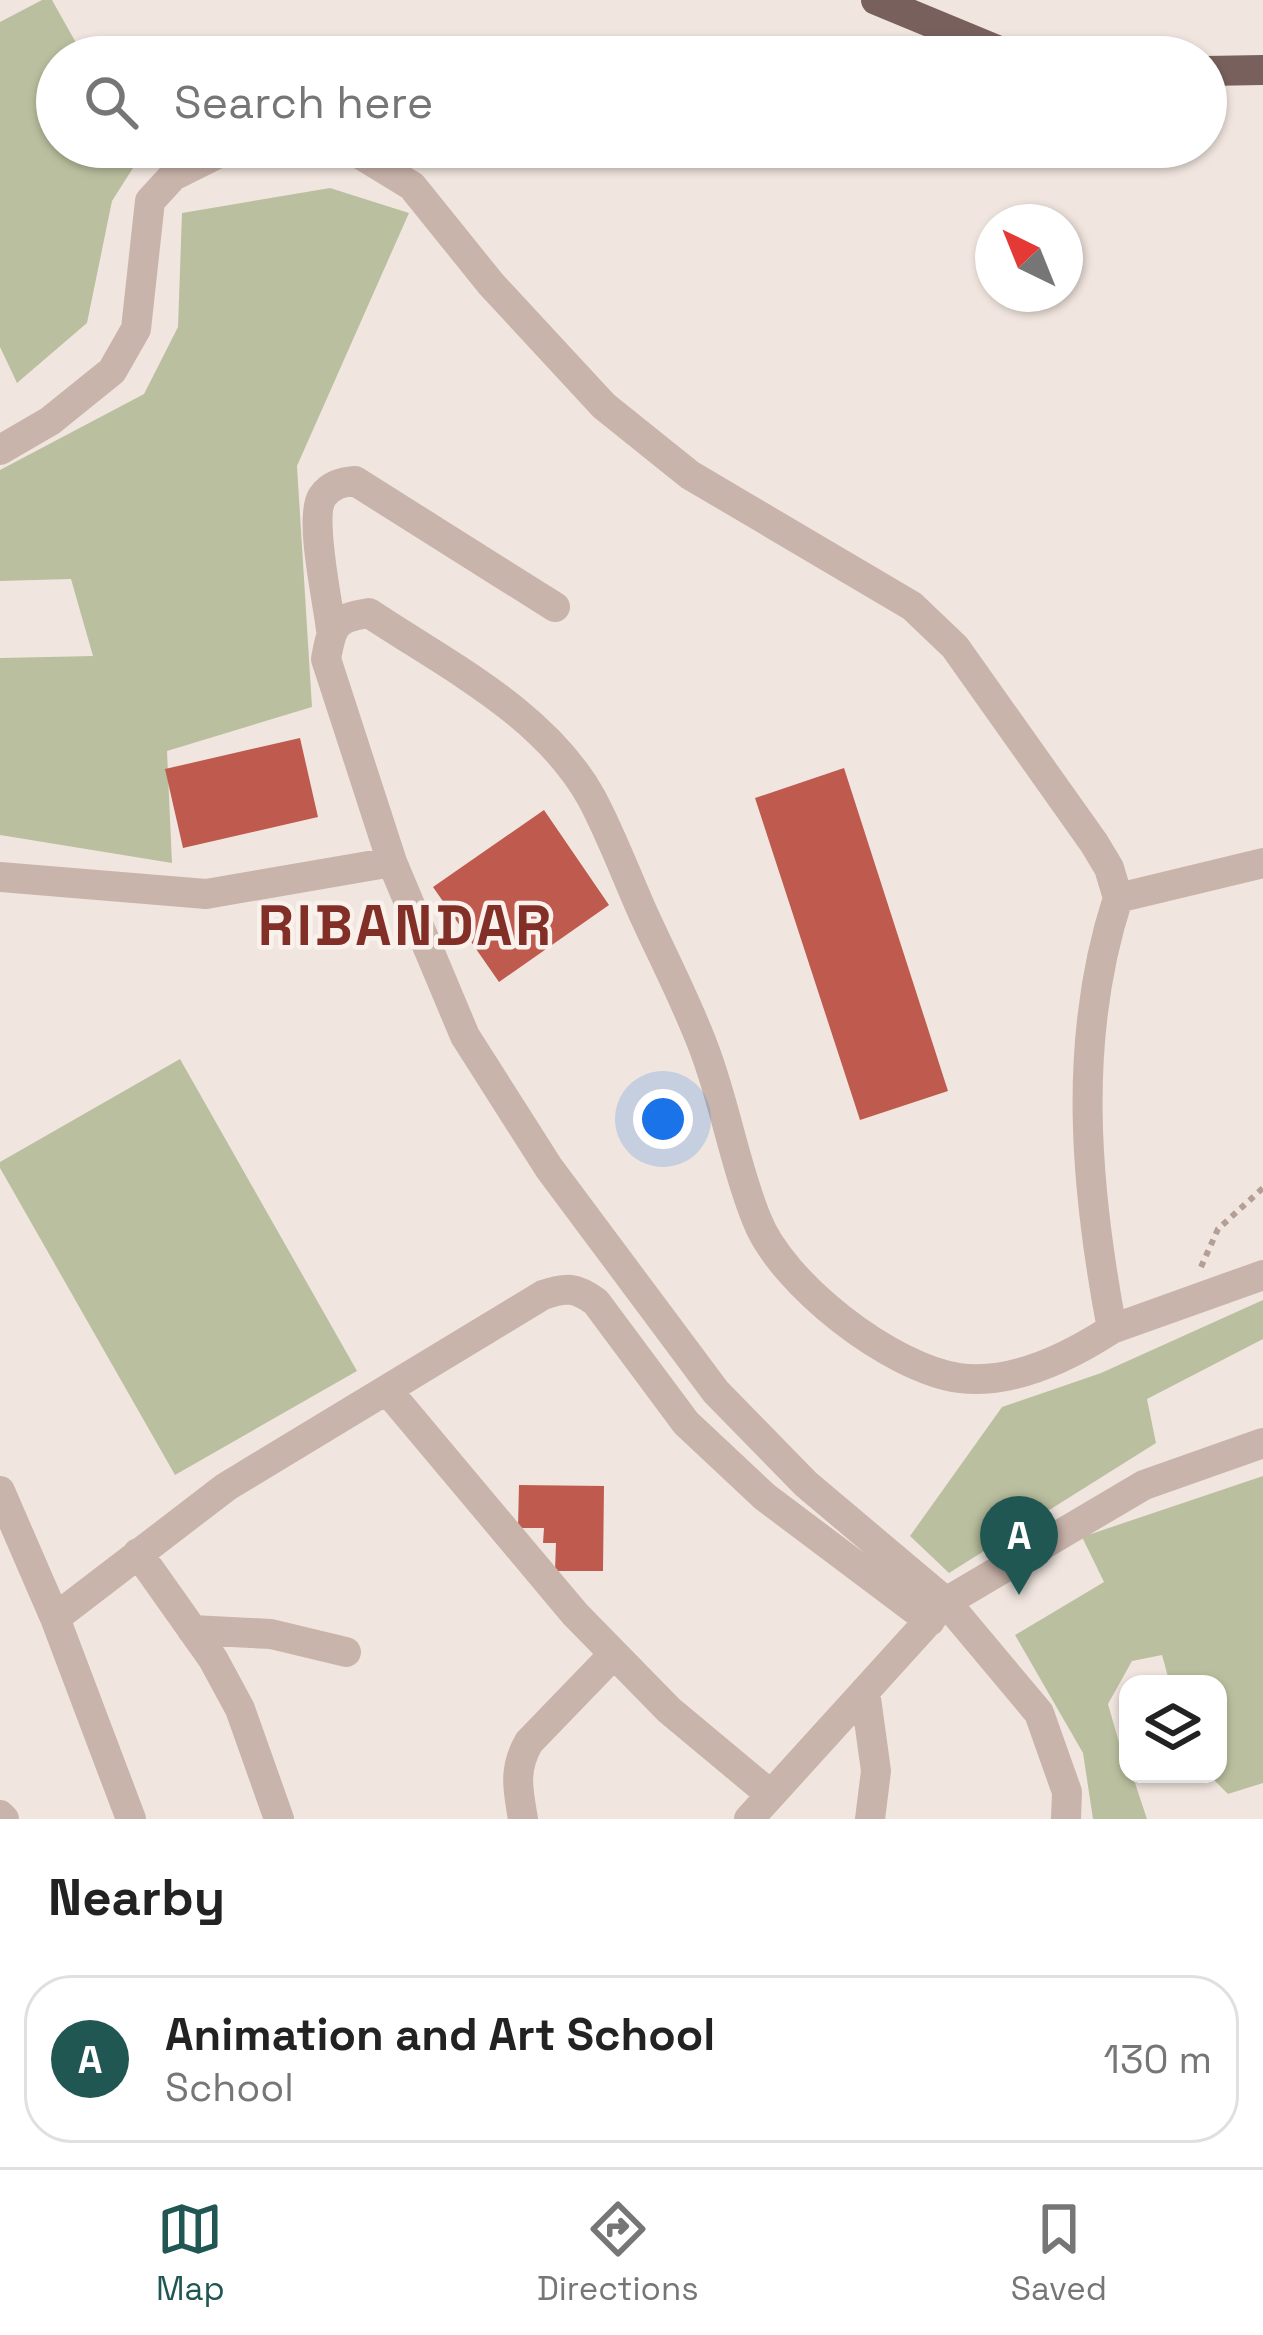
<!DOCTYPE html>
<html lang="en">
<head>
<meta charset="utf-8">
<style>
	:root { --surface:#fff; --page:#f6f6f6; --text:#222; --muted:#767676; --line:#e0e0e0; --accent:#215753 }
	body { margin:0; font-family:"Space Grotesk",sans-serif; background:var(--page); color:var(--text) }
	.controls { position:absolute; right:36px; bottom:36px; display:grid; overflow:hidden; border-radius:24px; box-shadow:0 3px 9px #0004 }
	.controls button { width:108px; height:108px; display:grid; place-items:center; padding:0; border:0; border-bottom:3px solid var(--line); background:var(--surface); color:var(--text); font:60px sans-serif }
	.compass { position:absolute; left:975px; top:204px; width:108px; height:108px; border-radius:50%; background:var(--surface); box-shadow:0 3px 9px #0004; rotate:317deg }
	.you { position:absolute; left:663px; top:1119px; width:42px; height:42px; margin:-30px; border:9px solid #fff; border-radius:50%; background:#1a73e8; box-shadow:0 0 0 18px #1a73e833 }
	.badge { display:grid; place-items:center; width:78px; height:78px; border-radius:50%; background:var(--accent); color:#fff; font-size:39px; font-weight:700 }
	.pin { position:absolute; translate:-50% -99px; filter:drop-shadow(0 3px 6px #0008) }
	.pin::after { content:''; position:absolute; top:63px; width:42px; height:36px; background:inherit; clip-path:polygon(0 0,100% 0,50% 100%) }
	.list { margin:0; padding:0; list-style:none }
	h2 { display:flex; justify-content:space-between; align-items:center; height:156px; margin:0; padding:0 48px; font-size:51px }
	h2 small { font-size:39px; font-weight:400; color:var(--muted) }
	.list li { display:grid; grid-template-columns:78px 1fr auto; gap:36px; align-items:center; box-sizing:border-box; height:168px; margin:0 24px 24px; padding:0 24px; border:3px solid var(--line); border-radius:48px }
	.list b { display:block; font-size:45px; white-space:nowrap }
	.list p { margin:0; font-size:39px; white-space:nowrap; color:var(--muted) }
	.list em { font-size:39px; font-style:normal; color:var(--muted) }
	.icon { flex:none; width:66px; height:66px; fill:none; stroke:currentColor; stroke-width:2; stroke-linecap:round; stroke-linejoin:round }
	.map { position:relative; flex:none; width:1263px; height:1819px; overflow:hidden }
	.search { position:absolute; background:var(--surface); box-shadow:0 3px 9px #0004; left:36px; right:36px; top:36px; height:132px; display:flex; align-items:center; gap:30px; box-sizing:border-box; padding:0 42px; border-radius:66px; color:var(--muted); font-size:45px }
	.sheet { height:348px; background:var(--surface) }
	nav { display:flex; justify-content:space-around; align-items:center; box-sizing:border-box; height:168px; border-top:3px solid var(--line); background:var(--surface); font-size:33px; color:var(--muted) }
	nav a { display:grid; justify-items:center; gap:6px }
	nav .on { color:var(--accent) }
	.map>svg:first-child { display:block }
	.green { fill:#bac09f }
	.building { fill:#bf5a4e }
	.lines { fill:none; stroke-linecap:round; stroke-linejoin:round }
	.path { stroke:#b59e95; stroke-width:6; stroke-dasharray:6 6; stroke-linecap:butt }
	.minor { stroke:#c9b4ab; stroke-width:30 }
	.major { stroke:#78615c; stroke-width:30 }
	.labels { text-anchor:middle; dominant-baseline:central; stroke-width:9; stroke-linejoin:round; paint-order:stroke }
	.district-label { font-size:57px; font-weight:bold; letter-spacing:3px; fill:#823027; stroke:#f9f1eb }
</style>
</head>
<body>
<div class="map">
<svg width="1263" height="1819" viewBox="0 0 1263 1819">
	<rect width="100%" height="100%" fill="#f1e6df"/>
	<path class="green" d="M42,0H52L84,57H57V147H135L140,157L112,201L87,323L17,383L0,347V22Z
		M330,188L409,213L297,466L312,707L167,751L172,863L0,835V658L93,656L71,579L0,581V470L144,394L178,327L182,213Z
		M180,1059L357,1371L175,1475L0,1168V1162Z
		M1263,1300V1339L1147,1399L1156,1443L949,1573L910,1536L1002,1407L1101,1373Z
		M1263,1476V1783L1228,1794L1208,1774H1218V1684H1170L1162,1655L1132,1661L1108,1704L1128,1774H1132L1147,1819H1093L1083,1753L1015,1635L1104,1582L1082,1537Z"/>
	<path class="building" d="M300,738L318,817L183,848L165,769Z
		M844,768L948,1091L860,1120L755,798Z
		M544,810L609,905L499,982L433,887Z
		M519,1485L604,1486L603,1571H555L556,1543H543L544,1528H518Z"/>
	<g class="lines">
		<path class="path" d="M1201,1267L1218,1229L1263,1188"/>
		<path class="minor" d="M322,147L358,153L412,186L491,284L604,406L690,475L912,606L955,647L1094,843L1109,868L1118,898
			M0,450L50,421L112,371L136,329L150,201L173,176L223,151L256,147
			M331,630C328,601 309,519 322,497C330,485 342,482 355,481L555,607
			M0,877L206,894L392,862
			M1112,1329L1263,1275
			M387,1390L575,1614L669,1710L771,1795
			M0,1491L55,1618L131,1819
			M138,1553L213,1659L240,1709L279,1819
			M55,1618L226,1487L543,1295C566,1287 576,1287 596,1302L686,1423L765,1497L930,1621
			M192,1630L271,1634L346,1652
			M865,1691L876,1771L870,1819
			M0,1815L4,1819
			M523,1819C518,1790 513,1769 529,1742L614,1654
			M749,1819L946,1602L1144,1485L1263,1443
			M1066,1819L1067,1792L1039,1713L946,1602L806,1484L716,1392L549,1168L465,1036L392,862L326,659C332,626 334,618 369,613C447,665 544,713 591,797C611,834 626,875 643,913C663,957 686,1001 703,1046C725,1102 734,1164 757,1220C782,1284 890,1368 959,1378C1012,1385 1069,1357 1112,1329C1085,1186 1072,1039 1118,898L1263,863"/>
		<path class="major" d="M876,0L1014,57
			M1206,71L1263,70"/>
	</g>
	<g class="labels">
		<g class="district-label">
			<text x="406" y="925">RIBANDAR</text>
		</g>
	</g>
</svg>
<div class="controls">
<button><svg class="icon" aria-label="layers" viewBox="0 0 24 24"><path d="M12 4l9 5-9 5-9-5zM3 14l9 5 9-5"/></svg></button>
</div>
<svg class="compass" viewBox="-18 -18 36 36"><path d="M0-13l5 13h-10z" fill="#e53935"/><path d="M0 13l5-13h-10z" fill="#767676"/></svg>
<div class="you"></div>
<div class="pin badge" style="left:1019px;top:1595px">A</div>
<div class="search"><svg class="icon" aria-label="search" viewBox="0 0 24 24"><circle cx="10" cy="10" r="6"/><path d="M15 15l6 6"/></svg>Search here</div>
</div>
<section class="sheet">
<h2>Nearby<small></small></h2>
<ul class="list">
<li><span class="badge">A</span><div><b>Animation and Art School</b><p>School</p></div><em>130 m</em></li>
</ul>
</section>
<nav>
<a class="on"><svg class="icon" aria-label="map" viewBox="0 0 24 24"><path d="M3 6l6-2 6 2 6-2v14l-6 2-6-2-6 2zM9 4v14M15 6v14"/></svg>Map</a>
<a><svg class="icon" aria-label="directions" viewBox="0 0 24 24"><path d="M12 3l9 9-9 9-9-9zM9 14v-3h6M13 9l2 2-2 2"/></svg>Directions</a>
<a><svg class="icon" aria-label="saved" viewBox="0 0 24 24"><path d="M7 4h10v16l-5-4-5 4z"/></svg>Saved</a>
</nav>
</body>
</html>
